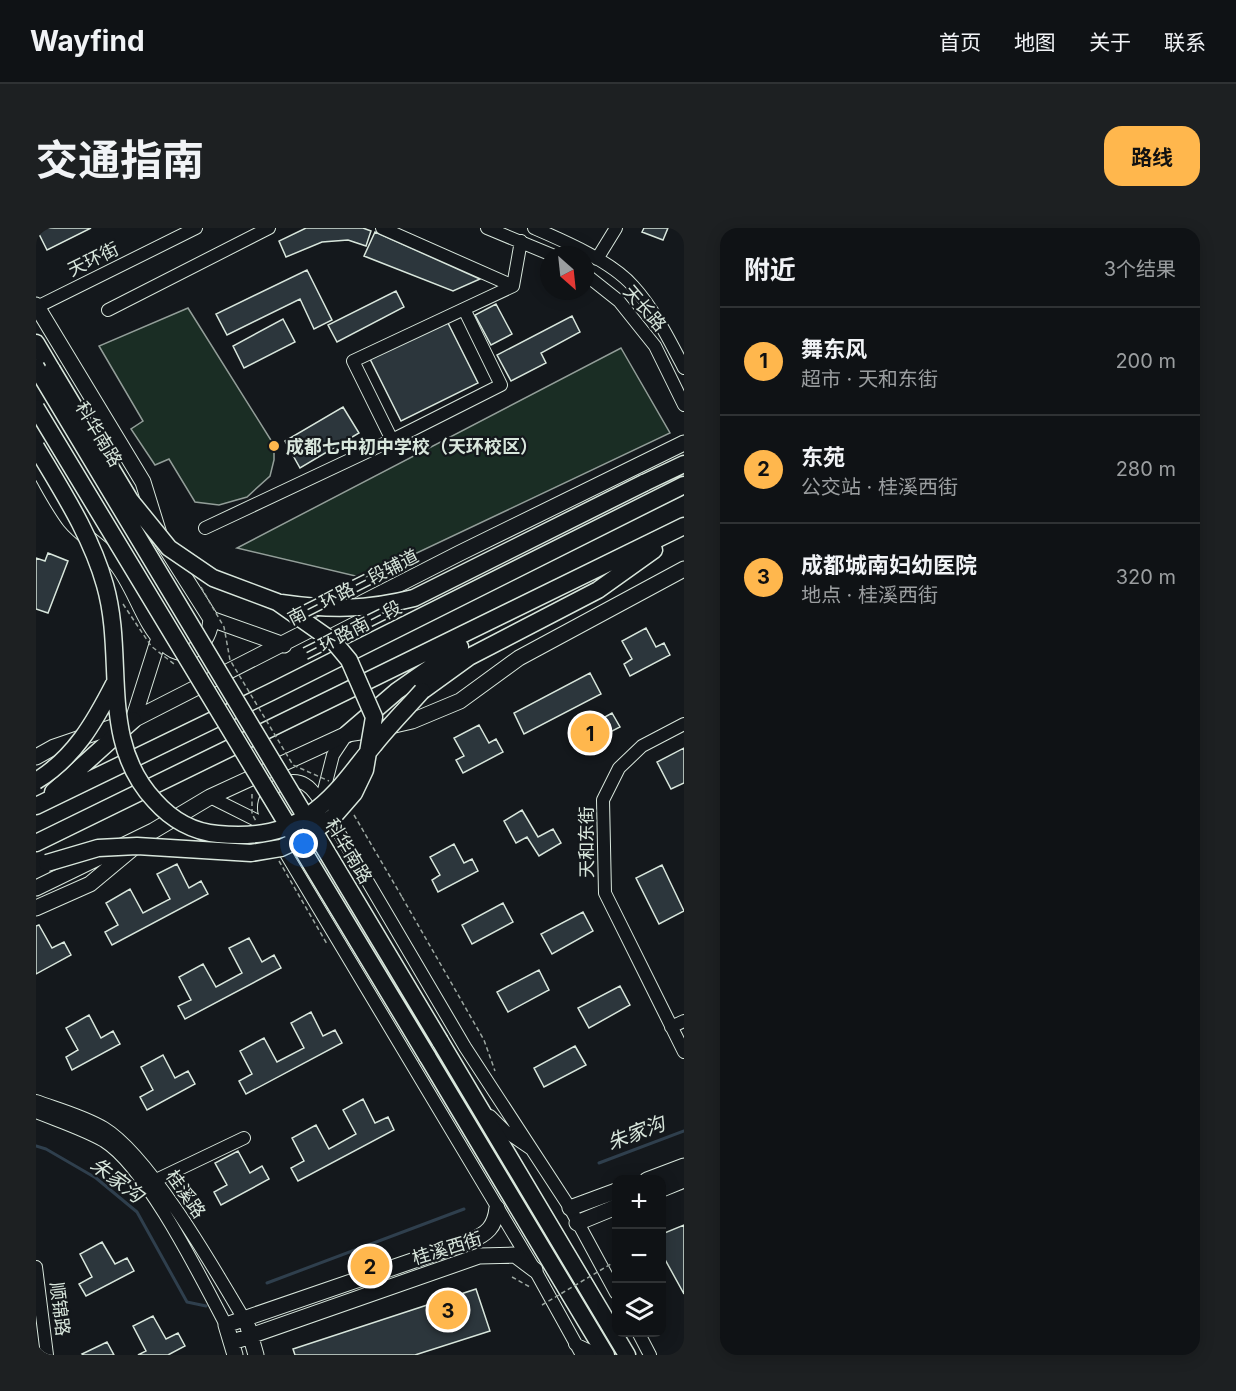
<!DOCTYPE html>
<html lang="zh">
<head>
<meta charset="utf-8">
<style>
	:root { --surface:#0f1215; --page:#1d2022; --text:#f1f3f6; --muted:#9b9ea0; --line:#2f3234; --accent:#ffb74d }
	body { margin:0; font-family:Inter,"Noto Sans SC",sans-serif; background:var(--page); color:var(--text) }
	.controls { position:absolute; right:18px; bottom:18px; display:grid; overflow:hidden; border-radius:12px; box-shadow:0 3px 15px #0003 }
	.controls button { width:54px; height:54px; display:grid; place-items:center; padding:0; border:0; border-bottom:2px solid var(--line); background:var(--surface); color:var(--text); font:30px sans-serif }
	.compass { position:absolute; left:504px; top:18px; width:54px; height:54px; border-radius:50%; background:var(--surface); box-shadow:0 3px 15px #0003; rotate:153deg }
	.you { position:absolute; left:268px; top:616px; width:21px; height:21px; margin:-15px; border:4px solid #fff; border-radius:50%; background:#1a73e8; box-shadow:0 0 0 9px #1a73e833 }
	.badge { display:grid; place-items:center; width:39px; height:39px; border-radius:50%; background:var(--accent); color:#111; font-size:20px; font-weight:700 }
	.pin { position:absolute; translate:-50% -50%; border:3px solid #fff; box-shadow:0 2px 6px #0006 }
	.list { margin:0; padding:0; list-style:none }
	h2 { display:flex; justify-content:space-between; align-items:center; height:78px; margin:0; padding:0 24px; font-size:26px }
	h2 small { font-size:20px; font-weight:400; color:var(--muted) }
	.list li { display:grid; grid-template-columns:39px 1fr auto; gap:18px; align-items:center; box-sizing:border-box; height:108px; padding:0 24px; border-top:2px solid var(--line) }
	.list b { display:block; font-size:22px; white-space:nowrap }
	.list p { margin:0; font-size:20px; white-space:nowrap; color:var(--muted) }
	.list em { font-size:20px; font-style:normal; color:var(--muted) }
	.icon { flex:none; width:33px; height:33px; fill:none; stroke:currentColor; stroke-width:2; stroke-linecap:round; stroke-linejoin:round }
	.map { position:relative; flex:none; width:648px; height:1127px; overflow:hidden; border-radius:18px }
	header { display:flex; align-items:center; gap:36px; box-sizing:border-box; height:84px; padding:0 30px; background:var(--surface); border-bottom:2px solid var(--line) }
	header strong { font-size:28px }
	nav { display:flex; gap:33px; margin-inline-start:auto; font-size:21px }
	.intro { display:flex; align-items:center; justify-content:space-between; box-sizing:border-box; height:144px; padding:0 36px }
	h1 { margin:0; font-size:42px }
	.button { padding:15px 27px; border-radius:18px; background:var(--accent); color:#111; font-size:21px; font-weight:700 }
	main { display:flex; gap:36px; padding:0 36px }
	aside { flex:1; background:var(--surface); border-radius:18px; box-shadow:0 3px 15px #0003 }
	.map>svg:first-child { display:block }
	.green { fill:#1a2d24; stroke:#939e99; stroke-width:1.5 }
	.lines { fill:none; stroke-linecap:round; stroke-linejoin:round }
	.stream { stroke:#2f3f4d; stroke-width:3 }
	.building { fill:#2c363c; stroke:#d8e6dc; stroke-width:1.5 }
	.minor-casing { stroke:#d8e6dc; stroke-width:14 }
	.major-casing { stroke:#d8e6dc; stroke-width:17 }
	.highway-casing { stroke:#d8e6dc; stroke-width:19 }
	.path { stroke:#9da8a2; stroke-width:1.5; stroke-dasharray:4.5 3; stroke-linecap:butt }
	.minor { stroke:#14181c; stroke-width:12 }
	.major { stroke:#14181c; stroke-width:15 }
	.highway { stroke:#14181c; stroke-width:16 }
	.highway-bridge-casing { stroke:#d8e6dc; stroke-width:19; stroke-linecap:butt }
	.path-bridge { stroke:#9da8a2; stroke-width:1.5; stroke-dasharray:4.5 3; stroke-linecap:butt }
	.highway-bridge { stroke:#14181c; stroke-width:16 }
	.poi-dot { fill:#ffb74d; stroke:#14181c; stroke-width:2 }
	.labels { text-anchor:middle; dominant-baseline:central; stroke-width:4.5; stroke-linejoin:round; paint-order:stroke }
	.street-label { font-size:18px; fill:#d8e6dc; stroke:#14181c }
	.poi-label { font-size:18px; font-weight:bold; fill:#d8e6dc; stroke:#14181c; text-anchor:start }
	.water-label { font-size:20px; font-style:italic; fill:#d8e6dc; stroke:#14181c }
</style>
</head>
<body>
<header>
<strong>Wayfind</strong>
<nav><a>首页</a><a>地图</a><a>关于</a><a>联系</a></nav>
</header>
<div class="intro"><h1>交通指南</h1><a class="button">路线</a></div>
<main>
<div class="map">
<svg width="648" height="1127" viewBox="0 0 648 1127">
	<rect width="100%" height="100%" fill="#14181c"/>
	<path class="green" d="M152,80L238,217V232L234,248L211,269L183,277L159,274L133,231L119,237L95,201L107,193L63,118Z
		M585,120L634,205L328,350L201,320Z"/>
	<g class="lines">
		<path class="stream" d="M0,918L10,921L60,950L101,984L151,1074L170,1078
			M563,935L648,903
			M231,1055L428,981"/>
	</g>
	<path class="building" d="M0,0H55L11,22Z
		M270,0H327L335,3L330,18L312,12L286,14L250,29L243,13Z
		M608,0H632L627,12L606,4Z
		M339,4L444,51L417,63L328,28Z
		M271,42L296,92L278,101L264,71L191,107L180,86Z
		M360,63L368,79L301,114L292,97Z
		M460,76L476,106L455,117L439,87Z
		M536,88L544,104L505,125L510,135L475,153L461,127Z
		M247,91L259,114L208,140L197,118Z
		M410,91L442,155L365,193L333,129Z
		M307,179L323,205L264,240L249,213Z
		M12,325L32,333L12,385L0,381V330L9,333Z
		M610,400L620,419L628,415L634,427L594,448L588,436L596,431L586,413Z
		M554,445L565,466L488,506L478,485Z
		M576,485L584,499L547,518L540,505Z
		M443,497L453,515L460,511L467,524L427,545L420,532L428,528L418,510Z
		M648,520V555L635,561L621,534Z
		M486,582L502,609L517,601L525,615L503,628L491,609L480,615L468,593Z
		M418,616L428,635L436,631L442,643L402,664L396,652L404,647L394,629Z
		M141,636L153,660L165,653L172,666L76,717L69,704L82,697L70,675L94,661L107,685L134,671L121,646Z
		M626,637L648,683L623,696L600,650Z
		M467,675L477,694L436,716L426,697Z
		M547,684L557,703L516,726L505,706Z
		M3,697L16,720L28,714L35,727L0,746V698Z
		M213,710L226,734L238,727L245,740L149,791L142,778L155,772L143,749L167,736L180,759L206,745L193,720Z
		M503,742L513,762L472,784L461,764Z
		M584,758L594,777L553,800L542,780Z
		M275,784L287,808L299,802L306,815L210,866L203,853L216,846L204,823L228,810L241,834L268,820L255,795Z
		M53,787L65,810L77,803L84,816L36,842L30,829L42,822L30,800Z
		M539,818L550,837L508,859L498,840Z
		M127,827L139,850L152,843L159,856L111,882L104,869L117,862L105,839Z
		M327,871L339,895L352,889L358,902L262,953L255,940L268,933L256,910L280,897L293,921L320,906L307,882Z
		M202,923L214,945L226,938L233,951L185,977L178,964L191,957L179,935Z
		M648,997V1066L626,1026V1006Z
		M66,1014L79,1036L91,1030L98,1043L50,1068L43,1056L56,1049L44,1026Z
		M440,1061L454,1103L379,1127H259L257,1121Z
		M117,1088L130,1111L142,1105L149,1118L132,1127H102L110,1123L97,1098Z
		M71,1114L78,1127H47L46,1126Z"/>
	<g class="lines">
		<g class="minor-casing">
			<path id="minor" d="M346,0L477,58
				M451,0L516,27
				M498,0C528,13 575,33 597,58C618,81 634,113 648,140
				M561,31L580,0
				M549,46L583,73L619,118L648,177
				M1,79L160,0
				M72,82L233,0
				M356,212L317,133L477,58L485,13
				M169,300L356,212L465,157L428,81
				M648,496L606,518L583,540L567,572L569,665L648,824
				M311,506L297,527L285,574L429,819L534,980L580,1065
				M174,569L234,599L499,1042L546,1127
				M234,599C233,594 228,587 228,581C227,563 248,549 264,554C274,557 279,566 285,574
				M635,799L648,793
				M0,873C22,881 48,888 68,900C114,928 179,1042 208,1091
				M0,884C22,893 47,901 68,913C111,940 165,1050 190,1097
				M454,888L469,903L494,920
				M118,953L208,910
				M0,1039L11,1127
				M602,1104L614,1127
				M539,1116L562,1127"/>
		</g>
		<g class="major-casing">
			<path id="major" d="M0,77L107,254L125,312L175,391C174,416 151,437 129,416C106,394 99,357 78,333C65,318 46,308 34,293C21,276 11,255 0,237
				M175,391L248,417
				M97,492L123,410
				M350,499L376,493L424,473L483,430L648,341
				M0,529L18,519L97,492L424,325L648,215
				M0,660L117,603L174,569L311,506L324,504
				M0,680L54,656L96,621
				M611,952L648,938
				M626,961L648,952
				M534,980L580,963
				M541,995L580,979
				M212,1099L220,1127
				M197,1114L443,1028L479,1027L499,1042
				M199,1127L190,1097L434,1013C451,1006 459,999 461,980"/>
		</g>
		<g class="highway-casing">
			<path id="highway" d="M0,115L16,142
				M608,255L648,236
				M386,463L433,429L562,362L618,322
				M311,506L361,463L424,419
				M17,564L97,492
				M0,578L235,464L648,257
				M0,615L648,298
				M404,813L591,1127
				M391,828L570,1127"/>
		</g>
		<path class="path" d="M366,669L448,812L459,843
			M577,1002L580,1010
			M476,1049L494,1059"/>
		<use href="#minor" class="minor"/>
		<use href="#major" class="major"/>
		<use href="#highway" class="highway"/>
		<g class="highway-bridge-casing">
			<path id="highway-bridge" d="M0,139L404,813
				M0,180L391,828
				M0,219C26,263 55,307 69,357C90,430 62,513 119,573C135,591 157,604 182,606C213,609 247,606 273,587C301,568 317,542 338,517C353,498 370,481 386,463
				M245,375C293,382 331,382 378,370L608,255
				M0,553C38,530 58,495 78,456
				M11,635L62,620L101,618L215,625L245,620L273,607L298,588L318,565L329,542L338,489L313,432L298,414L241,374L177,350L133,320L94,272L16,142"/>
		</g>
		<path class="path-bridge" d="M165,359L188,399L194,432L257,537L293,553
			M87,376L115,418L138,436
			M216,566V586L220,593
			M318,587L366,669
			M243,633L291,716
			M506,1077L580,1033"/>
		<use href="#highway-bridge" class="highway-bridge"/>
	</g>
	<circle class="poi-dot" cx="238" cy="218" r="6"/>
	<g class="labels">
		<g class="street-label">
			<text transform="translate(57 31) rotate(-26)">天环街</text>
			<text transform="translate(609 80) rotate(49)">天长路</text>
			<text transform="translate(63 206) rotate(59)">科华南路</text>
			<text transform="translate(317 359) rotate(-27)">南三环路三段辅道</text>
			<text transform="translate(316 402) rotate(-27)">三环路南三段</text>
			<text transform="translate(550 614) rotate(-90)">天和东街</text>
			<text transform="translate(313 623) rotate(59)">科华南路</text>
			<text transform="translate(150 966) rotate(55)">桂溪路</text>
			<text transform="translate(411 1020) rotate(-17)">桂溪西街</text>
			<text transform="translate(24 1081) rotate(83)">顺锦路</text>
		</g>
		<g class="poi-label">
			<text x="250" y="218">成都七中初中学校（天环校区）</text>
		</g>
		<g class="water-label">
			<text transform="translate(600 905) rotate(-21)">朱家沟</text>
			<text transform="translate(81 952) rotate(37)">朱家沟</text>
		</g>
	</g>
</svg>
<div class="controls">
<button>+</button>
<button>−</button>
<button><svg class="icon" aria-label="layers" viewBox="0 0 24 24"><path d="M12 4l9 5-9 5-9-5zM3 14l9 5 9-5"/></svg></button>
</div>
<svg class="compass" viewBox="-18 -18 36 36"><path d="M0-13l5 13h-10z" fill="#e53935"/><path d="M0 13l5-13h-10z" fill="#9b9ea0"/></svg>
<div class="you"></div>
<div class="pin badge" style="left:554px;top:505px">1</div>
<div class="pin badge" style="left:334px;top:1038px">2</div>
<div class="pin badge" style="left:412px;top:1082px">3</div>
</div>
<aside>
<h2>附近<small>3个结果</small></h2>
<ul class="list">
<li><span class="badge">1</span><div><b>舞东风</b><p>超市 · 天和东街</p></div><em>200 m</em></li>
<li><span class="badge">2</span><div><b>东苑</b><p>公交站 · 桂溪西街</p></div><em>280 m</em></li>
<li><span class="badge">3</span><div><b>成都城南妇幼医院</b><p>地点 · 桂溪西街</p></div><em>320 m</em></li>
</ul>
</aside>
</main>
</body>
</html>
